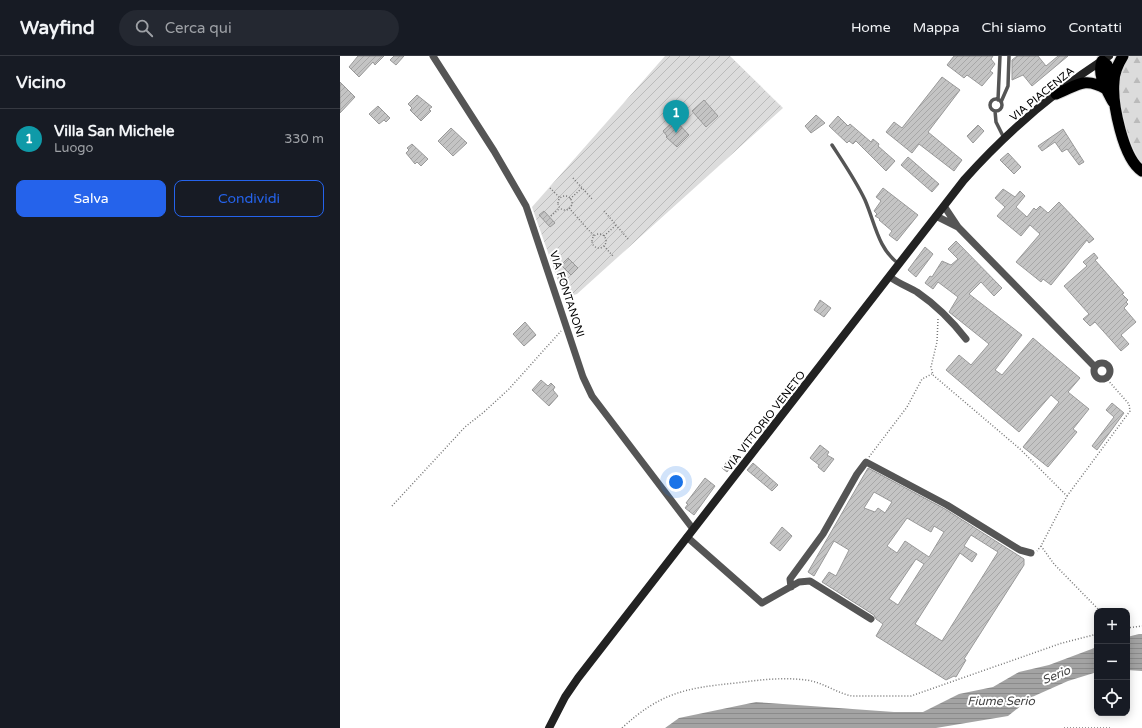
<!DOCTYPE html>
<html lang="it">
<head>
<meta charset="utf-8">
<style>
	:root { --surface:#171b24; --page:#242831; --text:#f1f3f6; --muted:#9ea1a6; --line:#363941; --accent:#2563eb }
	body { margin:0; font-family:"Varela Round",sans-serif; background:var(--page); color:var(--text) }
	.controls { position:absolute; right:12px; bottom:12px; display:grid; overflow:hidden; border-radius:8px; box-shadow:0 2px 10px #0003 }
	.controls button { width:36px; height:36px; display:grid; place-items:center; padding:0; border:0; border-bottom:1px solid var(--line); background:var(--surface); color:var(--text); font:20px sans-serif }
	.you { position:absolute; left:336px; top:426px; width:14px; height:14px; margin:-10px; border:3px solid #fff; border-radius:50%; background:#1a73e8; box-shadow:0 0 0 6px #1a73e833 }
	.badge { display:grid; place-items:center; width:26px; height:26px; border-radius:50%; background:var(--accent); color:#fff; font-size:13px; font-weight:700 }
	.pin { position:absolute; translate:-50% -33px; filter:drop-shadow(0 1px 2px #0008) }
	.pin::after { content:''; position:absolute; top:21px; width:14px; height:12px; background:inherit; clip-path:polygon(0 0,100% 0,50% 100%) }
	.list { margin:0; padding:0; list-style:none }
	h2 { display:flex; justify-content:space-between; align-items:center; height:52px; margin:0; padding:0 16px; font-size:17px }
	h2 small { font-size:13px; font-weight:400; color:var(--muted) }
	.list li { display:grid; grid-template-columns:26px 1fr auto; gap:12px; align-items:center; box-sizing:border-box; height:60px; padding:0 16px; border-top:1px solid var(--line) }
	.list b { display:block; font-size:15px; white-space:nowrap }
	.list p { margin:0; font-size:13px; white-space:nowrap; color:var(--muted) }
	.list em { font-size:13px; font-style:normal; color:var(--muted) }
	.actions { display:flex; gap:8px; padding:12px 16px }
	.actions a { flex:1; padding:9px 0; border:1px solid var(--accent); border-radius:8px; text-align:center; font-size:14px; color:var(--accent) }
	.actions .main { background:var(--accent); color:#fff }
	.icon { flex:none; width:22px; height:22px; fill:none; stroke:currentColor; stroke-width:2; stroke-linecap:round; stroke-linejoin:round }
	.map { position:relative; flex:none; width:802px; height:672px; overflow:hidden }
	header { display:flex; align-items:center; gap:24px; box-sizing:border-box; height:56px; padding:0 20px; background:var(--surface); border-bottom:1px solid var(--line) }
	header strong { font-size:19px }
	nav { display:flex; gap:22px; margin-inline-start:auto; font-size:14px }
	.search { width:280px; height:36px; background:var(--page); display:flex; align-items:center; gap:10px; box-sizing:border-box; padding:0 14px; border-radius:22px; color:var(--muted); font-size:15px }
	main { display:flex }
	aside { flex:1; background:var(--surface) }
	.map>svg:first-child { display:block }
	.forest { fill:url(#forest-firs) }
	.garden { fill:url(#garden-furrows) }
	.water { fill:url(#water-rules) }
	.building { fill:url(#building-hatch); stroke:#999; fill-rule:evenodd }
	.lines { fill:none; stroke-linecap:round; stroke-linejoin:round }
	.trunk-casing { stroke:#dbdbdb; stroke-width:13 }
	.path { stroke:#777; stroke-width:1.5; stroke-dasharray:1 2; stroke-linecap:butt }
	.service { stroke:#555; stroke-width:3.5 }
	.minor { stroke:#555; stroke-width:7 }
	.secondary { stroke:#222; stroke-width:8 }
	.trunk { stroke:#000; stroke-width:11 }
	.labels { text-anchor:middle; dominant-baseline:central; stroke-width:4; stroke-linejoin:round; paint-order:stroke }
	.street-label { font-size:11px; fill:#000; stroke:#fff }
	.water-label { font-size:12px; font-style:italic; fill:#444; stroke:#fff }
</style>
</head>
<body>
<header>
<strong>Wayfind</strong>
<div class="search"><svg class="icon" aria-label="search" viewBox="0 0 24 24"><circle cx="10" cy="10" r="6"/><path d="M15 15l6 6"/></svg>Cerca qui</div>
<nav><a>Home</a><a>Mappa</a><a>Chi siamo</a><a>Contatti</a></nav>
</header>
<main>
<aside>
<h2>Vicino<small></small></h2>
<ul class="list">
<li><span class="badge" style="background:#0f9aa8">1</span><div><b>Villa San Michele</b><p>Luogo</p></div><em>330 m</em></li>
</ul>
<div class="actions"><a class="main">Salva</a><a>Condividi</a></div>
</aside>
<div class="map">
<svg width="802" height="672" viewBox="0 0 802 672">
	<defs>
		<pattern id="forest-firs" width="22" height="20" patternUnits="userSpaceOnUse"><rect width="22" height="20" fill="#dcdcdc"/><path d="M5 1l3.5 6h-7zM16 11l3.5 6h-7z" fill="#bbb"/></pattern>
		<pattern id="garden-furrows" width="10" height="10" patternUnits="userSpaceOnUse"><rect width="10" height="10" fill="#dcdcdc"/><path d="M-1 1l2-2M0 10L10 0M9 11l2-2" fill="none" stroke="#bbb"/></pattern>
		<pattern id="water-rules" width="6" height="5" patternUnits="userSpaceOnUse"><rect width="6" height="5" fill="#a3a3a3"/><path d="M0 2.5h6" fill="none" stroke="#8b8b8b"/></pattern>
		<pattern id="building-hatch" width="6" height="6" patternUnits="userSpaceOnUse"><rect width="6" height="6" fill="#c4c4c4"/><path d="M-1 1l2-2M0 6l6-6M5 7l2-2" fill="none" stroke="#a7a7a7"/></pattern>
	</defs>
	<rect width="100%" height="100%" fill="#fff"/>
	<path class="forest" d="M790,0H802V108C788,90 779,48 779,24C779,14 784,7 790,0Z"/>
	<path class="garden" d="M325,0H390L443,52L237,238L224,242L192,151Z"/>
	<path class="water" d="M799,578H802V615L787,614V581Z
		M757,591V616L728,625L692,641L668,660L596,672H325L339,662L416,646L554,656H583L619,638L653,631L679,616L709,609Z"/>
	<path class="building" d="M18,0H44L35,9L33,6L19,21L9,11Z
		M54,0H64L56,9L50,4Z
		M614,0H653L651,3L655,8L650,15L653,17L642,30L627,19L624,22L607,9Z
		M677,0H698L706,10L718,0H728L692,30L683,19L672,24V4Z
		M602,21L620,34L588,76L622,104L614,115L579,88L572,97L546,76L554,66L562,72Z
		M0,26L15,41L0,57Z
		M77,39L92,51L89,53L91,55L81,65L70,54L72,52L68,48Z
		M364,44L378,60L366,71L352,55Z
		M38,50L50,62L46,66L44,64L39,68L29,58Z
		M476,59L485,67L471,77L465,70Z
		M498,60L508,70L510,68L531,86L533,83L539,88L538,90L555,105L546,115L516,85L513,88L509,85L507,87L489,70Z
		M335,64L349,79L337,91L326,81L327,80L323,75Z
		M638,69L644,75L633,87L627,80Z
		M111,72L127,87L113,100L98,85Z
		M723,73L744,106L739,109L727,93L722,96L715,86L702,95L698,90Z
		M72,88L88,103L81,110L77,106L75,108L66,97L69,94L67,92Z
		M668,97L681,111L674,118L660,104Z
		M568,101L599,128L592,136L561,109Z
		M543,132L578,159L557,185L549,179L552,175L539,164L540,163L535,160L537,158L534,155L541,145L536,141Z
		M663,133L675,141L680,135L685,140L676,151L687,161L694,152L696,154L700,150L708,157L719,146L754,183L749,187L747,184L711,229L703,223L701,226L676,206L700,178L690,169L681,180L657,160L665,151L655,142Z
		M204,155L215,167L210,171L199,159Z
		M616,185L662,232L654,240L641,226L629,238L682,279L655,314L662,319L693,282L740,322L728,336L749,353L733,373L737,376L708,411L683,391L719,346L711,339L679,376L606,314L619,299L631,309L649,288L609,256L618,241L598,226L593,233L585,227L590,220L592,221L602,205L611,209L618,203L608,193Z
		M585,191L593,198L576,221L568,214Z
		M754,197L758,202L755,204L784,237L782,238L788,244L786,246L788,248L784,252L796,266L781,279L789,288L781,295L755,266L750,270L743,263L749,258L724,230L747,210L743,206Z
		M228,202L238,212L231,219L221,209Z
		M480,244L491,252L484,261L474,254Z
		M185,266L196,279L184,290L173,278Z
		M201,324L208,330L211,327L215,331L213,334L218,340L209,350L192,334Z
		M772,347L784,357L757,394L752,390L774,361L766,354Z
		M412,374L416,378L408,387L404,384Z
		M480,389L489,396L487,399L494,403L484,416L478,411L479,409L470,402Z
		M392,399L397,403L387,416L382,412Z
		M413,407L438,429L432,435L407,414Z
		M528,412L605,453L684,503V509L624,603L626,604L616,621L614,620L606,624L536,580L543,568L536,563L534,559L482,526L489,516L496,520L509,494L494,485L474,520L468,516ZM534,436L552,446L545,457L538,452L535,456L524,452ZM567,462L591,476L594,470L604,476L589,501L565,485L557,497L547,490ZM631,479L658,496L602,585L575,568L620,497L632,506L637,498L624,490ZM576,503L584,508L558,549L549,543Z
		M365,422L375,430L354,459L345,452L348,448L346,447Z
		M442,471L452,480L440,495L430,487Z"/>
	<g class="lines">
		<g class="trunk-casing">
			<path id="trunk" d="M783,0C778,8 774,17 774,26C772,47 783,103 802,115
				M716,38C737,30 744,20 766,33
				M773,46C766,33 757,19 762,5L767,9L773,26"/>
		</g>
		<path class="path" d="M233,122L253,144
			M210,132L220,142
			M218 147a7 7 0 1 1 14 0a7 7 0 1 1-14 0Z
			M230,143L242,132
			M229,152L254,180
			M264,155L288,183
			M211,160L220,152
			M252 185a7 7 0 1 1 14 0a7 7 0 1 1-14 0Z
			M264,180L276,169
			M264,190L273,200
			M598,263L597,286L591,311L593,319L680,393L727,440L701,490L697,495
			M529,401L567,351L582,323L592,318
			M727,440L790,355L789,348L767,323
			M52,450L125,371L144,356L169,333L221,275
			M701,490L714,508L760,555
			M787,572L802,570
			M282,672C320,637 345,632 396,627C419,624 442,621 466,624C483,626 496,637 512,640H571L722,587L757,578
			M724,672H770"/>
		<path class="service" d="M650 49a6 6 0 1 1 12 0a6 6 0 1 1-12 0Z
			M658,44L660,0
			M661,46L668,30L669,0
			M655,55L656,66L664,82
			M492,89C503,106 516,125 525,144C535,167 538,193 559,208"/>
		<path class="minor" d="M93,0L154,95L186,150L243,321L252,340L353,473
			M604,150L618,171L755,311
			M596,160L618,171
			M550,221C558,227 568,231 577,236C596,249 612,265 626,283
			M754 315a8 8 0 1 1 16 0a8 8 0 1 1-16 0Z
			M347,481L422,547L459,526L470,525L531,563
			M451,531L450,523L483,478L517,418L526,406L607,449L680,494L691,497"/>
		<path class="secondary" d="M209,672L225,641L238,622L624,124C666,77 716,34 769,0"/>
		<use href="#trunk" class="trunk"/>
	</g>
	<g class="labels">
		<g class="street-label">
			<text transform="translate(702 38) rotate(-39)">VIA PIACENZA</text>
			<text transform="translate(227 238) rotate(72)">VIA FONTANONI</text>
			<text transform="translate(425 365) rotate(-52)">VIA VITTORIO VENETO</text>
		</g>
		<g class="water-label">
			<text transform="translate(716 619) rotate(-22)">Serio</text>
			<text x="661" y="645">Fiume Serio</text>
		</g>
	</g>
</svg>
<div class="controls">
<button>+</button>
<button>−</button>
<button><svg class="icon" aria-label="locate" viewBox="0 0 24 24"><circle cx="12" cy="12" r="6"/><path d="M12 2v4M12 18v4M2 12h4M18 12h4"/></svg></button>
</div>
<div class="you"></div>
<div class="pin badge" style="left:336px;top:77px;background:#0f9aa8">1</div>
</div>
</main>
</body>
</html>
